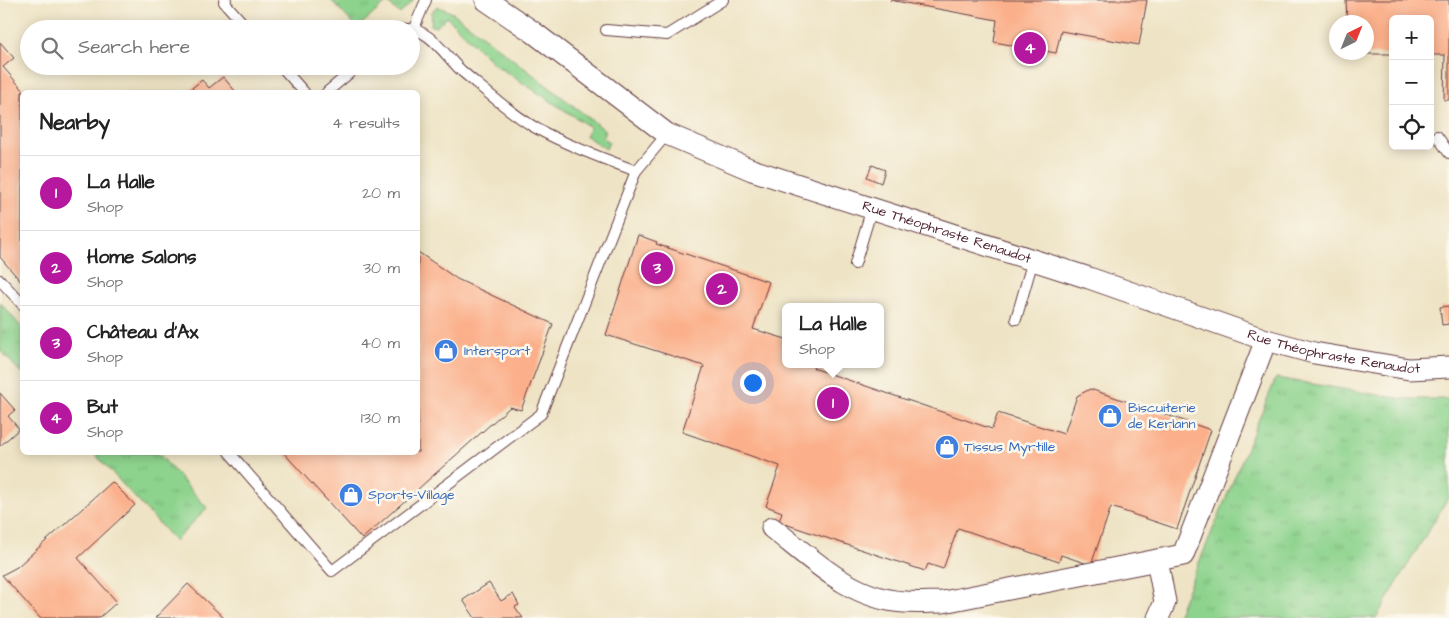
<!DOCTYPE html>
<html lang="en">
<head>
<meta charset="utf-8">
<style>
	:root { --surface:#fff; --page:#f6f6f6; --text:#222; --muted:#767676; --line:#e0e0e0; --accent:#b5179e }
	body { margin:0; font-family:"Architects Daughter",sans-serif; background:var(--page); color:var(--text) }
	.controls { position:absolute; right:15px; top:15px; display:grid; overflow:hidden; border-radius:8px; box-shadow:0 2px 12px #0003 }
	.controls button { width:45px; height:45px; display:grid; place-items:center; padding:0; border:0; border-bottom:1px solid var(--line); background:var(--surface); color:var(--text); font:25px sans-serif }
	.compass { position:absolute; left:1329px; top:15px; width:45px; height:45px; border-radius:50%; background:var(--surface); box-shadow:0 2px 12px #0003; rotate:43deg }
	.you { position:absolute; left:752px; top:382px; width:18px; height:18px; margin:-12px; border:4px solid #fff; border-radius:50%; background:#1a73e8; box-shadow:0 0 0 8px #1a73e833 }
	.badge { display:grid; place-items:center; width:32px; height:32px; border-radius:50%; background:var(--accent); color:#fff; font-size:16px; font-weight:700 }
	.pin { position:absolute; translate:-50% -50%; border:2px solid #fff; box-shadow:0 1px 5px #0006 }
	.popup { position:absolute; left:782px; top:303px; width:102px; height:65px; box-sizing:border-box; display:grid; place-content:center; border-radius:8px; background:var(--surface); filter:drop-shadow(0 1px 4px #0005); font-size:16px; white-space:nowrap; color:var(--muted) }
	.popup b { font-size:19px; color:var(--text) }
	.popup::after { content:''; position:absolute; left:50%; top:100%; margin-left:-10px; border:10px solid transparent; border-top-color:var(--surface) }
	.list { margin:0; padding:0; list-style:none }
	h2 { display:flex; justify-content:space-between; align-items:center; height:65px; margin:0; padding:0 20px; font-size:21px }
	h2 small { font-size:16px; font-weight:400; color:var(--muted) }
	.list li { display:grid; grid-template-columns:32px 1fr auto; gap:15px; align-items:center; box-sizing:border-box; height:75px; padding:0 20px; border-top:1px solid var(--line) }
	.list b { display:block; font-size:19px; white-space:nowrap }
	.list p { margin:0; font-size:16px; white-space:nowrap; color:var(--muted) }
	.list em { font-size:16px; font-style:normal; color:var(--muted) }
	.icon { flex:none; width:28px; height:28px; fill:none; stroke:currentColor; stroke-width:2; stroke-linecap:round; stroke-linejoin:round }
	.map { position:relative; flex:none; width:1449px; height:618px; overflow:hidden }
	.search { position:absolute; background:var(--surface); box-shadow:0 2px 12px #0003; left:20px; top:20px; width:400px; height:55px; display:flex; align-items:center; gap:12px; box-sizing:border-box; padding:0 18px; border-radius:28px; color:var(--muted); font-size:19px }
	.panel { position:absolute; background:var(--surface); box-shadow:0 2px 12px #0003; left:20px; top:90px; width:400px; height:365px; border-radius:8px }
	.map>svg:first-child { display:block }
	.grass { fill:url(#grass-tufts); stroke:#6c795c }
	.building { fill:#fbb08b }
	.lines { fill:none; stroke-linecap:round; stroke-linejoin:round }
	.service-casing { stroke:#633c42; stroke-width:12 }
	.minor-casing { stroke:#633c42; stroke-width:23 }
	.service { stroke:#fff; stroke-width:10 }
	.minor { stroke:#fff; stroke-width:21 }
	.labels { text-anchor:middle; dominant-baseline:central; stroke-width:5; stroke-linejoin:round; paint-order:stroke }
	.street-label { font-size:14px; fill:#4a1f2b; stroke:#fbf7ec }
	.shop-label { font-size:14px; fill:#366cbe; stroke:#fbf7ec; text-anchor:start }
</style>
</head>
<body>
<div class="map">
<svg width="1449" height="618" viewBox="0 0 1449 618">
	<defs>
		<pattern id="grass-tufts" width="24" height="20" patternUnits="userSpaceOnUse" patternTransform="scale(1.25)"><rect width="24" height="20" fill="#8dd38d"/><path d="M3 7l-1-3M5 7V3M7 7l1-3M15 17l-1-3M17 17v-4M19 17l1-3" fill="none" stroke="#7bb57a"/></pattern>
	</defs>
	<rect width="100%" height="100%" fill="#fbf7ec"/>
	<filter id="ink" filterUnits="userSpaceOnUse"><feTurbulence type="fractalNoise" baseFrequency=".02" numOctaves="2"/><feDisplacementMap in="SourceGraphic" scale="10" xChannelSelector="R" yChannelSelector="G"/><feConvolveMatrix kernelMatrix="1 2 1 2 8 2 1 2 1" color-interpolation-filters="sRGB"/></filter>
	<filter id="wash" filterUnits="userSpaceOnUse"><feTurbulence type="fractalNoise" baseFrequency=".0096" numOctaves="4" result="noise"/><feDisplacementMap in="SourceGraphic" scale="20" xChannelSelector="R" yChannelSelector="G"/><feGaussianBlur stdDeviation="1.12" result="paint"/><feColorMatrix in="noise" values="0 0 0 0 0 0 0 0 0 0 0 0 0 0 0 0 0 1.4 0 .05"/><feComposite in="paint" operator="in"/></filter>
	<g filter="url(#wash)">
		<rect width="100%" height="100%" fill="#eee3c4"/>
		<path class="grass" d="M331,0H414L400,14L387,2L357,28Z
			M437,6L453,13L606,131L603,138L609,142L606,149L586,136L590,127L494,64L447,17L436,27L431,26L432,12Z
			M0,302L22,328V374L0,350Z
			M1276,378L1403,399H1449V496L1376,618H1176Z
			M94,453H158L207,508L175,541Z"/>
		<g id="blocks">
			<path class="building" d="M890,0H1147L1139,45L1061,31L1056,53L994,42L997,20Z
				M1346,0H1449V100H1444L1445,55H1430V19H1393V54H1366V22H1347Z
				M0,42L14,58L3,67L25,92H22V283L0,257Z
				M223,77L236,92H187L202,80L209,88Z
				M872,165L885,170L881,183L867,177Z
				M638,235L657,242L656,244L769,282L753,329L786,339V364H814L813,368L992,429L998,413L1064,434L1077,396L1090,389L1211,430L1177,529L1111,507L1091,565L1061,555L1059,562L958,528L943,569L928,564L925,571L779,522L782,512L766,506L780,466L682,432L704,366L606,335Z
				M418,252L457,279L553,324L521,410L510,407L362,539L283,452H418Z
				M1449,306V324L1442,325L1440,307Z
				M0,393L15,410L8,416L19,429L0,446Z
				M112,482L135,505L78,558L117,602L99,618H40L2,575L17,567Z
				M489,583L501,601L513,594L519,605L515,607L523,618H475L463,600Z
				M188,584L224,618H155Z"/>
		</g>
	</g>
	<g filter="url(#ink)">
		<use href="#blocks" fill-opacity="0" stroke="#633c42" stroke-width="1"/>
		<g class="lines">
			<g class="service-casing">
				<path id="service" d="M226,0L224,2L248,29
					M414,28L426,0
					M406,29C430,27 447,59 464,73C487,92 509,112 534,127C566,145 602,158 636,171L667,134
					M606,30L667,35L723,0
					M281,66L304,92
					M327,92L358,66
					M1437,136L1449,153
					M855,264L872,208
					M0,280L22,304
					M1016,319L1033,260
					M229,452L332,571L541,414L636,171"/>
			</g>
			<g class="minor-casing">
				<g id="minor">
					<path id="s1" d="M486,0L533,32L667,134L752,170L1089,278L1266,340L1314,353L1409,369L1449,367"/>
					<path d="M772,528C812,559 851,599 904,602C917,603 930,602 943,602L1183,555L1266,340"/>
					<path d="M1157,560L1165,602L1158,618"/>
				</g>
			</g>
			<use href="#service" class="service"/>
			<use href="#minor" class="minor"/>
		</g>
	</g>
	<defs>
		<g id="shop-disc" transform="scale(1.25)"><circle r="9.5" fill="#3f7fe0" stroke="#fbf7ec"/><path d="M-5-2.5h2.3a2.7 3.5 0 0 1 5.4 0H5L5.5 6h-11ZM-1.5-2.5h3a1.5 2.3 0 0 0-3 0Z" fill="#fff"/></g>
	</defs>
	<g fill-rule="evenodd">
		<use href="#shop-disc" x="446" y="351"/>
		<use href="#shop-disc" x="1110" y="416"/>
		<use href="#shop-disc" x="947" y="447"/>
		<use href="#shop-disc" x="351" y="495"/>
	</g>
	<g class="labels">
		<g class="street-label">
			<text stroke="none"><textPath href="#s1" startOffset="522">Rue Théophraste Renaudot</textPath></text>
			<text stroke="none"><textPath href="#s1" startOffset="928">Rue Théophraste Renaudot</textPath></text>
		</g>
		<g class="shop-label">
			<text x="464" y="351">Intersport</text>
			<text x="1128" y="408">Biscuiterie<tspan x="1128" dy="16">de Kerlann</tspan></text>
			<text x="964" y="447">Tissus Myrtille</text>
			<text x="368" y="495">Sports-Village</text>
		</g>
	</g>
</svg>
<div class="controls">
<button>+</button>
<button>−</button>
<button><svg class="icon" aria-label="locate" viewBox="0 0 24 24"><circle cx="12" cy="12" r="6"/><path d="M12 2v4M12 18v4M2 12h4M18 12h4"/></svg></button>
</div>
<svg class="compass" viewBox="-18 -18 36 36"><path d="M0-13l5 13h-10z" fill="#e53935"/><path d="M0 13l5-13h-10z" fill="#767676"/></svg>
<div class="you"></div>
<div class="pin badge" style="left:833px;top:403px">1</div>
<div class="popup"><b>La Halle</b>Shop</div>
<div class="pin badge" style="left:722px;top:289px">2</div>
<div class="pin badge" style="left:657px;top:268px">3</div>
<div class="pin badge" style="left:1030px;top:48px">4</div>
<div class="search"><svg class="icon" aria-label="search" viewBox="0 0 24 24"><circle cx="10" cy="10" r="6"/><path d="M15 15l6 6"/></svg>Search here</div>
<section class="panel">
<h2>Nearby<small>4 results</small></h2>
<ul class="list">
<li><span class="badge">1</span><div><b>La Halle</b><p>Shop</p></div><em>20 m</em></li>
<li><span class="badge">2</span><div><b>Home Salons</b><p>Shop</p></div><em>30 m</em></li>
<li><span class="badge">3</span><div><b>Château d'Ax</b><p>Shop</p></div><em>40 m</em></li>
<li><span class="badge">4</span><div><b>But</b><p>Shop</p></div><em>130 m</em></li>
</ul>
</section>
</div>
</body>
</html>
